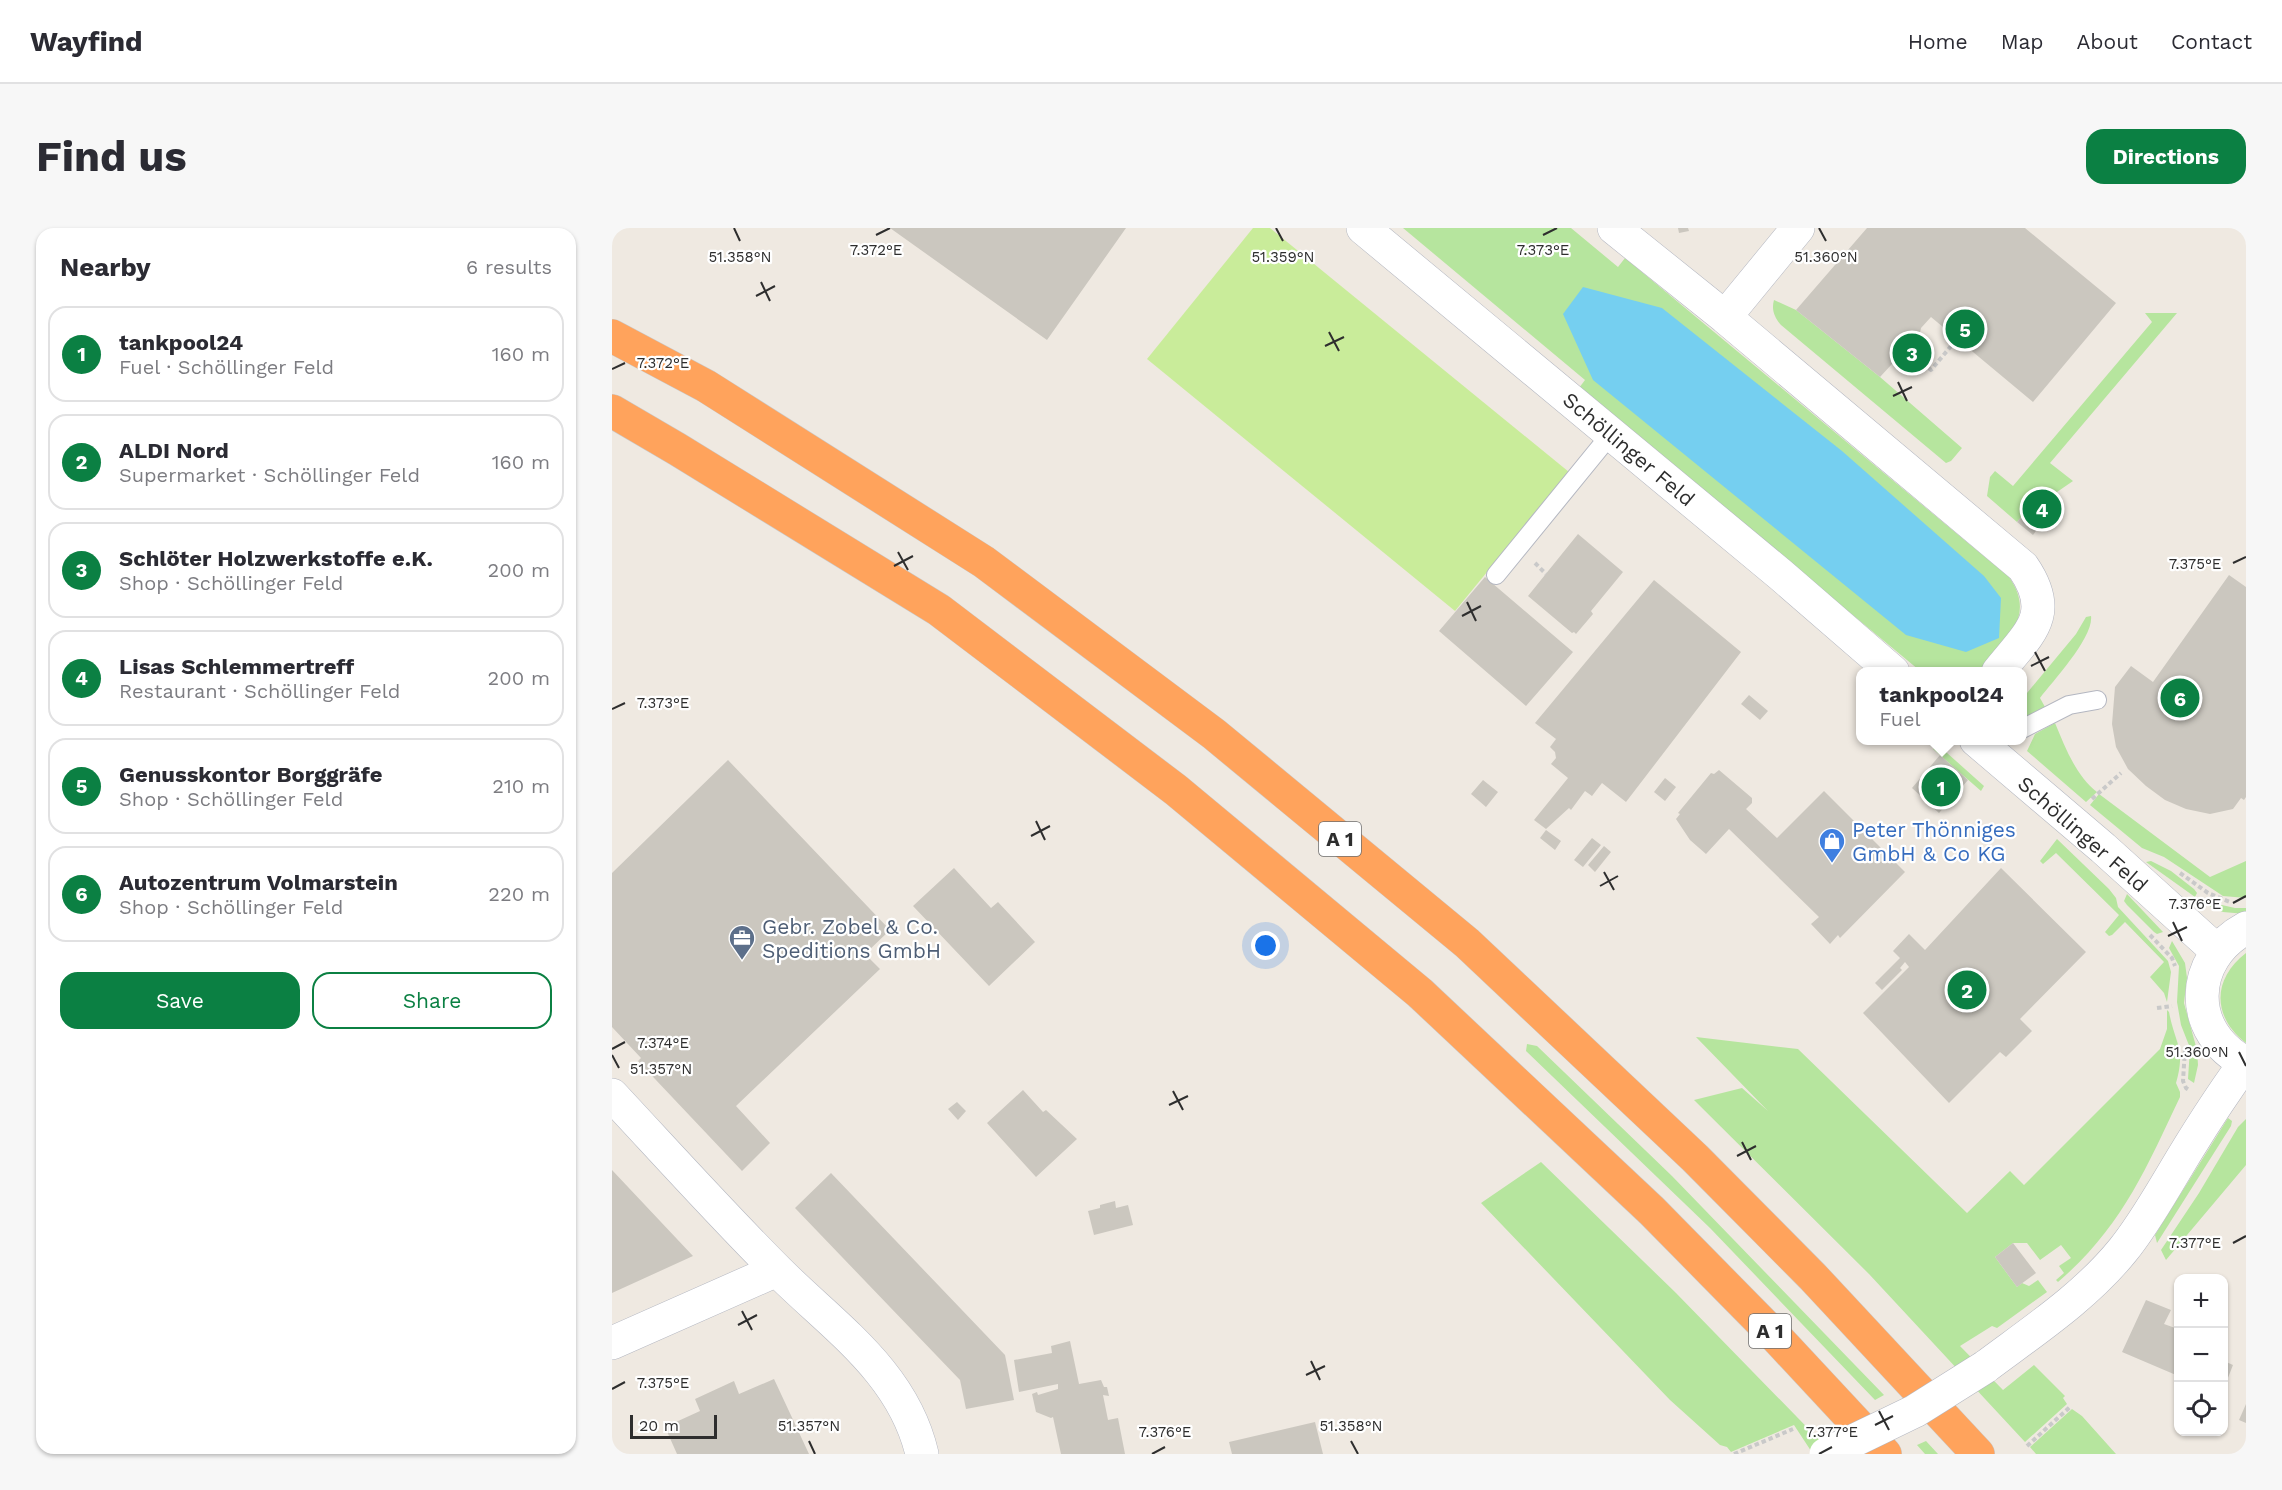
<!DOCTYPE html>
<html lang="en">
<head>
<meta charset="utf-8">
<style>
	:root { --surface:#fff; --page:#f7f7f7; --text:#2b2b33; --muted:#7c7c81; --line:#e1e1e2; --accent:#0b8043 }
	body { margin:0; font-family:"Work Sans",sans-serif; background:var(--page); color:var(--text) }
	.controls { position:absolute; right:18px; bottom:18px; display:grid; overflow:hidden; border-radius:12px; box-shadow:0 2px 4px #0004 }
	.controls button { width:54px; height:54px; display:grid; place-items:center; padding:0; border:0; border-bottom:2px solid var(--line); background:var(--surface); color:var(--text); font:30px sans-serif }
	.scale { position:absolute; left:18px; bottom:15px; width:87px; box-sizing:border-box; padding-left:6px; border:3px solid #2e2e2e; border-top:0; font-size:16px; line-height:21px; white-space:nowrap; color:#2e2e2e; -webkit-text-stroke:4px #fff; paint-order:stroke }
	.you { position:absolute; left:654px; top:718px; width:21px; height:21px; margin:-15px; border:4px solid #fff; border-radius:50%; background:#1a73e8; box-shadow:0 0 0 9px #1a73e833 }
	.badge { display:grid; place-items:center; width:39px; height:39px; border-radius:50%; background:var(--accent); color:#fff; font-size:20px; font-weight:700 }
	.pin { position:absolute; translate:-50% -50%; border:3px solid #fff; box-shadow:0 2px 6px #0006 }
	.popup { position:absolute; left:1244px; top:439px; width:171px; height:78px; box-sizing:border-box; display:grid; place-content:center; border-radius:12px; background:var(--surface); filter:drop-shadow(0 2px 4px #0005); font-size:20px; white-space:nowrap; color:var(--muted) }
	.popup b { font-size:22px; color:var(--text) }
	.popup::after { content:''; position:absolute; left:50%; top:100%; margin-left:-12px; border:12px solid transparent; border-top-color:var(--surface) }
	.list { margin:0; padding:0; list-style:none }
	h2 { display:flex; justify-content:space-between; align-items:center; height:78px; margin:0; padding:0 24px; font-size:26px }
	h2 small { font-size:20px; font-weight:400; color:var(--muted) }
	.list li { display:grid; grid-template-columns:39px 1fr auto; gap:18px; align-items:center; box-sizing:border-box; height:96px; margin:0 12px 12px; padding:0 12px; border:2px solid var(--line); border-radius:18px }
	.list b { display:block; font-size:22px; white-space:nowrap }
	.list p { margin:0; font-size:20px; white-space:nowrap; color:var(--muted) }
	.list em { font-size:20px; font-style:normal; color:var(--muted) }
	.actions { display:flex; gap:12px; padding:18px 24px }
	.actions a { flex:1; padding:14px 0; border:2px solid var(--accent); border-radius:18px; text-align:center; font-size:21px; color:var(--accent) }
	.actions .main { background:var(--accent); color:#fff }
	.icon { flex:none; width:33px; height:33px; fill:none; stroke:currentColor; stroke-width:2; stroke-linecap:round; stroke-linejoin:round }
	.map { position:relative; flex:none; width:1634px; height:1226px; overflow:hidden; border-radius:18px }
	header { display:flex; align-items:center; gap:36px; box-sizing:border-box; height:84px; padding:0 30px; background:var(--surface); border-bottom:2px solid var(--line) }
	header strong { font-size:28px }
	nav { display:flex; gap:33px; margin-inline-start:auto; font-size:21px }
	.intro { display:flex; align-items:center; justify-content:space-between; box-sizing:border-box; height:144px; padding:0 36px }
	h1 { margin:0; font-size:42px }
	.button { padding:15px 27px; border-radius:18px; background:var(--accent); color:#fff; font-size:21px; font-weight:700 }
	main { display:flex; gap:36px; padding:0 36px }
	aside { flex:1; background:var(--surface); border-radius:18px; box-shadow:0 2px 4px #0004 }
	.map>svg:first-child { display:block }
	.green { fill:#b6e59e }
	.pitch { fill:#c9ec9a }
	.water { fill:#75cff0 }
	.building { fill:#cbc7bf }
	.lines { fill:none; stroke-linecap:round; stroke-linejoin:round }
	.lane-casing { stroke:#b4b7c1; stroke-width:20 }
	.street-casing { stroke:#b4b7c1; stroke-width:34 }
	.secondary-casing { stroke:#b4b7c1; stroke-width:34 }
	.highway-casing { stroke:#c9c9c9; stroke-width:34 }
	.path { stroke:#c9c9c9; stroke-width:4; stroke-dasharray:4.5 3; stroke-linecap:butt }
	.lane { stroke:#fff; stroke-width:18 }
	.street { stroke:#fff; stroke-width:33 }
	.secondary { stroke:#fff; stroke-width:33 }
	.highway { stroke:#ffa35c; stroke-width:33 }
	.secondary-bridge-casing { stroke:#b4b7c1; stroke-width:34; stroke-linecap:butt }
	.secondary-bridge { stroke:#fff; stroke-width:33 }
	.ticks { fill:none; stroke:#2e2e2e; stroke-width:2 }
	.labels { text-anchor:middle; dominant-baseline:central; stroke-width:4.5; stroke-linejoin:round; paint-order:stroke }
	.shield { fill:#fff; stroke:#6d6d6d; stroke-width:1.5 }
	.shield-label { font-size:20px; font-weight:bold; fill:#2e2e2e }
	.street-label { font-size:21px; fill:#2e2e2e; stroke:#fff }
	.shop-label { font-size:21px; fill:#366cbe; stroke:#fff; text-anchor:start }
	.service-label { font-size:21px; fill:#4e5e75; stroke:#fff; text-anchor:start }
	.ticks-label { font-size:15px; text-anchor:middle; fill:#2e2e2e; stroke:#fff; stroke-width:4.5; stroke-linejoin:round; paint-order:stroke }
</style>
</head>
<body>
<header>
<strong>Wayfind</strong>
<nav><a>Home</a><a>Map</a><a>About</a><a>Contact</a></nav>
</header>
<div class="intro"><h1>Find us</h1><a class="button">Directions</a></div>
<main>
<aside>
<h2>Nearby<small>6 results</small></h2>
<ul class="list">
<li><span class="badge">1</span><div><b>tankpool24</b><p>Fuel · Schöllinger Feld</p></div><em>160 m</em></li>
<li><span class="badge">2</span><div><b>ALDI Nord</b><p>Supermarket · Schöllinger Feld</p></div><em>160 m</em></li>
<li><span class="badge">3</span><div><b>Schlöter Holzwerkstoffe e.K.</b><p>Shop · Schöllinger Feld</p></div><em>200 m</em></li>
<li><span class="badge">4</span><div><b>Lisas Schlemmertreff</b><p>Restaurant · Schöllinger Feld</p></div><em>200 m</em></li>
<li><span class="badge">5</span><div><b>Genusskontor Borggräfe</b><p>Shop · Schöllinger Feld</p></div><em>210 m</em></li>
<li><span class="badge">6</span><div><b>Autozentrum Volmarstein</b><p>Shop · Schöllinger Feld</p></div><em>220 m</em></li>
</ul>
<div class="actions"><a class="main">Save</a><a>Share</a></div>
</aside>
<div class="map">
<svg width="1634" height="1226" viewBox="0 0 1634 1226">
	<rect width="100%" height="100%" fill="#efe9e1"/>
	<path class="green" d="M791,0H959L1006,39L1013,30L1397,349C1418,379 1406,400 1384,424C1378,432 1372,439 1363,443L1307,442L967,160L973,152Z
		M1162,72L1184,82L1268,149L1350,220L1339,233L1334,235L1169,97C1163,90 1159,82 1162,72Z
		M1533,85H1565L1438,235L1461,253L1445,264C1427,261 1416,281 1405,294L1375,268L1378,249L1383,243L1401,258L1540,94Z
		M1479,388C1482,409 1441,453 1428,470L1433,479L1410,492V473L1415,465L1464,406L1474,389Z
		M1443,495C1453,519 1464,548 1485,564L1474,574L1415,523L1423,506Z
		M1325,516L1372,558L1369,563L1321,521Z
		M1487,566L1598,649L1634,633V670L1611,668L1552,629L1530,620L1478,577Z
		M1445,611L1497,661L1504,670L1506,679L1556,733L1559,744L1555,774L1552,765L1538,749L1552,734L1513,694L1500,707L1497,708L1493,704L1507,687L1444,625L1431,636L1428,633Z
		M1539,633L1559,643L1582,661L1585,665L1583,669L1534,634Z
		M1515,666L1551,704L1545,706L1542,704L1515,677L1512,673Z
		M1601,675L1623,680H1634V686L1611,684L1595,677Z
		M1560,713L1573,735L1575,750L1572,775L1585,822L1586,837L1582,855L1576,851L1578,820L1569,797L1565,774L1567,738L1557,720Z
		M1634,725V815C1600,789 1600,751 1634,725Z
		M1555,782L1557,784C1563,816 1574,820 1564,855L1568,864V869C1533,943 1509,1000 1446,1054L1444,1052L1452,1045L1447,1038L1459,1030L1449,1017L1428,1032L1415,1015H1401L1383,1029L1405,1059L1410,1055L1417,1058L1426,1052L1435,1064L1385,1100L1380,1098L1348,1118L1391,1162L1422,1137L1453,1168L1451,1170L1455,1176L1413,1214L1257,1046L1082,872L1130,860L1156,883L1084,809L1186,821L1355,985L1398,943L1412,957L1548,821L1555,801Z
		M915,816L925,818L1060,948L1272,1167L1263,1172L1098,1000L914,823Z
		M1616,890L1620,893L1619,898L1545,1015L1543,1007Z
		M1634,891V937L1554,1032L1549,1022L1587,965L1626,899Z
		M929,934L1064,1065L1221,1226H1201L1182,1197L1119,1224L1115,1219L1108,1217L1058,1172L869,975Z
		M1460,1181L1470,1188L1504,1226H1424L1418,1219Z
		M1314,1213L1326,1226H1313L1305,1217Z"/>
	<path class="pitch" d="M641,0H658L957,244L843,383L535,131Z"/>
	<path class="water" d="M971,59L1050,80L1230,223L1372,348L1389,370L1387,410L1354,424L1294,407L981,152L951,86Z"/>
	<path class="building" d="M278,0H514L435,112Z
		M1066,0H1076L1077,3L1067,5Z
		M1255,0H1413L1504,75L1421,174L1319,89L1309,100L1306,115L1300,125L1280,136L1268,149L1184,82Z
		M1427,272L1439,282L1421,307L1405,294L1418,279L1420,281Z
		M966,306L1011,344L979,383L981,386L964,406L962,404L960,405L916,368Z
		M1617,347L1634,359V569L1632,572L1629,570L1621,581L1598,586L1574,581L1553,572L1534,558L1516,541L1504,519L1500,496L1503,459L1519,438L1541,454Z
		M873,349L961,424L914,478L827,403Z
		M1042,352L1129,424L1014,574L990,555L980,568L973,563L959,582L957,580L934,601L922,592L956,550L939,536L944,530L943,524L938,519L944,511L923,495Z
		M1137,467L1156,483L1148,492L1129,476Z
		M1328,527L1356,552L1327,585L1300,560Z
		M116,532L278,702L253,726L268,741L124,878L158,915L130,943L26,833L29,830L0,799V645Z
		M1107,542L1140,570V575L1134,581L1165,610L1212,563L1293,644L1228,710L1226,707L1218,716L1199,696L1207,689L1117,601L1094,626L1078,612L1064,591L1068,586L1066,585L1099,545L1102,546Z
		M1053,550L1064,559L1053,573L1042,564Z
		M871,552L886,564L874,579L859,566Z
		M934,602L949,613L943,622L928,610Z
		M980,610L989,617L971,639L962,632Z
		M992,618L999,624L983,644L976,637Z
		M342,640L379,680L386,674L423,714L377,758L301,678Z
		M1389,640L1474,724L1408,791L1420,803L1394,829L1388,824L1337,875L1251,785L1297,739L1293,734L1288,740L1290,742L1270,762L1263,755L1288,730L1281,723L1297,706L1313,722Z
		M411,862L431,884L434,882L465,911L424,949L375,895Z
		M345,874L354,883L346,892L336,881Z
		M0,942L81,1028L0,1065Z
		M219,945L393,1127L402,1172L354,1181L348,1152L183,980Z
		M503,973L504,980L516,977L521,997L482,1007L476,983L488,980V977Z
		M1401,1015L1424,1045L1405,1059L1383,1029Z
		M1534,1072L1559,1082L1552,1096L1566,1101V1145H1565L1564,1147L1510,1124Z
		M458,1113L467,1156L489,1152L492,1159H495L497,1168L491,1167L496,1192L506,1190L513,1226H449L441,1189L439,1190L424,1184L420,1166L425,1164L426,1167L446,1161V1156L407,1164L402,1132L440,1125L439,1118Z
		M1612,1133L1621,1137L1612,1160Z
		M162,1151L197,1226H65L53,1199L88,1183L83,1171L122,1153L127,1166Z
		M1634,1176V1195L1627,1192Z
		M703,1194L711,1226H620L617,1214Z"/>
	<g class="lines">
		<g class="lane-casing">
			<path id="lane" d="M884,347L999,206
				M1410,501L1457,477L1485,472"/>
		</g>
		<g class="street-casing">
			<path id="street" d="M751,0L1169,347L1281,444
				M1002,0L1113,89L1411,339C1444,387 1417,405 1386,444
				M1113,89L1186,0
				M1364,512L1491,620L1605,723
				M0,867C55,926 109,986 166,1043C222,1099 291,1144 310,1226
				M0,1115L165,1042"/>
		</g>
		<g class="secondary-casing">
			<path id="secondary" d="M1634,700C1576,731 1575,805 1634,835
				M1373,1139C1421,1103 1473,1069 1511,1022C1529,1000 1544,974 1559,949C1582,910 1606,872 1633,835"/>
		</g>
		<g class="highway-casing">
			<path id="highway" d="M0,108L94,158L372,334L602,506L855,715L1083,930L1201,1049L1366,1226
				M0,183L65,221L327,382L564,562L808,765L1040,983L1164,1109L1273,1226"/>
		</g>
		<path class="path" d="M1300,125L1319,142L1345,111
			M923,335L934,346
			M1480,571L1509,545
			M1568,645L1596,665L1618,674
			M1538,707L1560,730L1563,738
			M1545,780L1560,778
			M1573,821L1571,853L1574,860L1577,862
			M1415,1218L1459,1178
			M1122,1226L1181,1201"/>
		<use href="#lane" class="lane"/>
		<use href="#street" class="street"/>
		<use href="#secondary" class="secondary"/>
		<use href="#highway" class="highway"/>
		<g class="secondary-bridge-casing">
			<path id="secondary-bridge" d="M1214,1226L1303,1183L1373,1139"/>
		</g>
		<use href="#secondary-bridge" class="secondary-bridge"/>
	</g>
	<path class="ticks" d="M122,0L128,13M664,0L671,13M1207,0L1214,13M264,7L278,0M931,7L945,0M149,54L158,73M144,68L163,58M717,104L727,123M713,118L732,109M0,141L13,135M1286,154L1295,173M1281,168L1300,159M286,324L296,342M1621,335L1634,329M282,338L301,328M855,374L864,393M850,388L869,378M1423,424L1433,443M1419,438L1437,429M0,481L13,475M424,593L433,612M419,608L438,598M992,644L1002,662M988,658L1006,648M1621,675L1634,668M1561,694L1570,713M1556,708L1575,699M0,821L13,814M1627,824L1634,838M0,827L7,840M561,863L571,882M557,877L576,868M1130,914L1139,932M1125,928L1144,918M1621,1015L1634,1008M130,1083L140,1102M126,1097L145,1087M699,1133L708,1152M694,1147L713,1138M0,1161L13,1154M1267,1183L1277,1202M1263,1197L1281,1188M197,1213L203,1226M739,1213L746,1226M540,1226L553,1219M1207,1226L1220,1219"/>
	<defs>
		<g id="shop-pin" transform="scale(1.35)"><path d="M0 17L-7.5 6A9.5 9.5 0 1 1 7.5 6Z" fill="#3f7fe0" stroke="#fff"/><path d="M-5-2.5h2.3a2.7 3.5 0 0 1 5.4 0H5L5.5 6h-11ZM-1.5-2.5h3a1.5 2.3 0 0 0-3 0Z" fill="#fff"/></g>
		<g id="office-pin" transform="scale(1.35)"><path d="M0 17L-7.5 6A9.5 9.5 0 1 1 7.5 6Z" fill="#5c6f8a" stroke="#fff"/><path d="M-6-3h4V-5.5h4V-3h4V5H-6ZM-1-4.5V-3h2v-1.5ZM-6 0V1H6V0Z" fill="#fff"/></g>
	</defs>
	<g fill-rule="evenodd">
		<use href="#shop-pin" x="1220" y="613"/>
		<use href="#office-pin" x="130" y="710"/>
	</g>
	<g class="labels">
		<g class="shield">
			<rect x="707" y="594" width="42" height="34" rx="4.5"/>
			<rect x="1137" y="1086" width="42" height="34" rx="4.5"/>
		</g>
		<g class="shield-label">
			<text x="728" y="611">A 1</text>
			<text x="1158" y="1103">A 1</text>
		</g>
		<g class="street-label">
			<text transform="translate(1017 221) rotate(40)">Schöllinger Feld</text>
			<text transform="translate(1471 606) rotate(41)">Schöllinger Feld</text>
		</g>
		<g class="shop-label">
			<text x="1240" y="601">Peter Thönniges<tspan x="1240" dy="24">GmbH &amp; Co KG</tspan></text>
		</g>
		<g class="service-label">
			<text x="150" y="698">Gebr. Zobel &amp; Co.<tspan x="150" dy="24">Speditions GmbH</tspan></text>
		</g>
	</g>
	<g class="ticks-label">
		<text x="264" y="27">7.372°E</text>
		<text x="931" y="27">7.373°E</text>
		<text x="128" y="34">51.358°N</text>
		<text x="671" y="34">51.359°N</text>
		<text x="1214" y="34">51.360°N</text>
		<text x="51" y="140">7.372°E</text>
		<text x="1583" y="341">7.375°E</text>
		<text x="51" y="480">7.373°E</text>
		<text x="1583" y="681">7.376°E</text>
		<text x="51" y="820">7.374°E</text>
		<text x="1585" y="829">51.360°N</text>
		<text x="49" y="846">51.357°N</text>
		<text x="1583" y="1020">7.377°E</text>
		<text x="51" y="1160">7.375°E</text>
		<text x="197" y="1203">51.357°N</text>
		<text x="739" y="1203">51.358°N</text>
		<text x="553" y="1209">7.376°E</text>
		<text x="1220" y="1209">7.377°E</text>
	</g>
</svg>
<div class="controls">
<button>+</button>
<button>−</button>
<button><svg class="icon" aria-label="locate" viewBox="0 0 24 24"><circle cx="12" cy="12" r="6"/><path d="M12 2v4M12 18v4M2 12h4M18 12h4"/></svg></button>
</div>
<div class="scale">20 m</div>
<div class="you"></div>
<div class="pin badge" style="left:1329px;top:559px">1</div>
<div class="popup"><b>tankpool24</b>Fuel</div>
<div class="pin badge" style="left:1355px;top:762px">2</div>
<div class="pin badge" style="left:1300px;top:125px">3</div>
<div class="pin badge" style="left:1430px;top:281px">4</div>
<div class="pin badge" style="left:1353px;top:101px">5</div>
<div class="pin badge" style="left:1568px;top:470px">6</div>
</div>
</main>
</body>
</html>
